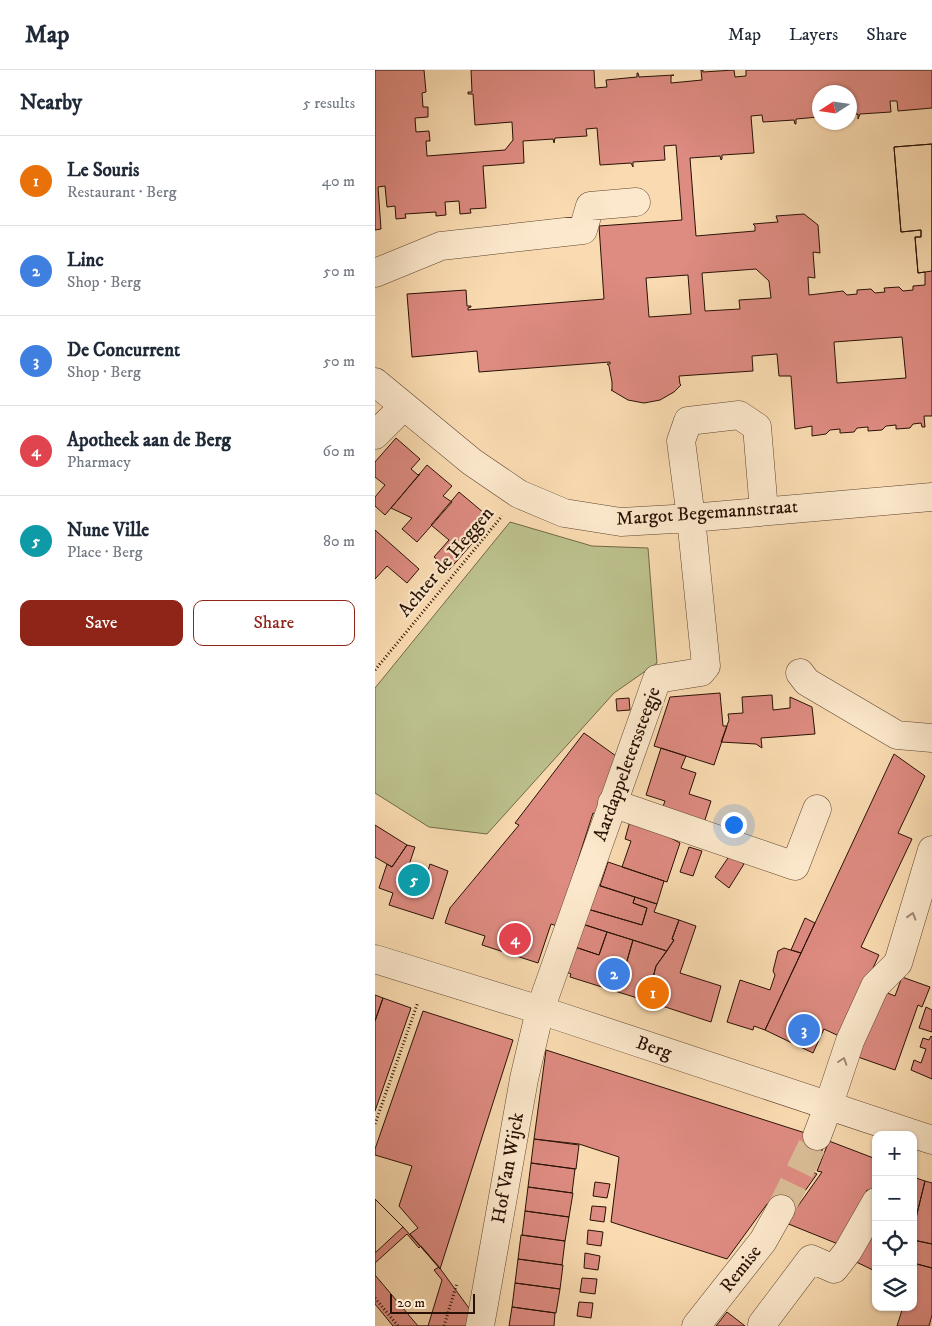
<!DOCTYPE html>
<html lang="en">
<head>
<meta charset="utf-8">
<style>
	:root { --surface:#fff; --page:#f2f2f3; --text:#1f2937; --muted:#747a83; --line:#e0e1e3; --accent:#8f2418 }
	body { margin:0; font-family:"IM FELL DW Pica",serif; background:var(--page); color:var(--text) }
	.controls { position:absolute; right:15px; bottom:15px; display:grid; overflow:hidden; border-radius:10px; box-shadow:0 1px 4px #0004 }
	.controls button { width:45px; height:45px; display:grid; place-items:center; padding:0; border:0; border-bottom:1px solid var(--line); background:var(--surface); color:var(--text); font:25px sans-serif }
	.compass { position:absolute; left:437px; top:15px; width:45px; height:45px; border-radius:50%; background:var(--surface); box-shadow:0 1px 4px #0004; rotate:258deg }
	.scale { position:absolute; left:15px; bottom:12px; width:85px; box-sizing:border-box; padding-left:5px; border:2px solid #281104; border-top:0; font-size:14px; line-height:18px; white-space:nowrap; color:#281104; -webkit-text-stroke:4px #fce8cc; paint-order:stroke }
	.you { position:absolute; left:358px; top:754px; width:18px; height:18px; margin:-12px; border:4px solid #fff; border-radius:50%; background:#1a73e8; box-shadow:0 0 0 8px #1a73e833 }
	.badge { display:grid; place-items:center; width:32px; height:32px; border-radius:50%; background:var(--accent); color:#fff; font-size:16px; font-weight:700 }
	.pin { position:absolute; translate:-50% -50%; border:2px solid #fff; box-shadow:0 1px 5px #0006 }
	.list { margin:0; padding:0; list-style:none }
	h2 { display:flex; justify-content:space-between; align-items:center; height:65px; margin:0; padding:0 20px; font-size:21px }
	h2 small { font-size:16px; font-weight:400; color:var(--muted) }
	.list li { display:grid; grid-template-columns:32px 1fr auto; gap:15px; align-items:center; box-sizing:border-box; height:90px; padding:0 20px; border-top:1px solid var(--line) }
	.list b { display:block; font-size:19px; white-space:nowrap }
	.list p { margin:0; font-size:16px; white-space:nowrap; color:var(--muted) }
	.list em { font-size:16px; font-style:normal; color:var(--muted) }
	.actions { display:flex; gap:10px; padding:15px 20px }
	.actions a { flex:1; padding:11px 0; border:1px solid var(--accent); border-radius:10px; text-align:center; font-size:18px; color:var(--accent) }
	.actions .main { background:var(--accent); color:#fff }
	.icon { flex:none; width:28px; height:28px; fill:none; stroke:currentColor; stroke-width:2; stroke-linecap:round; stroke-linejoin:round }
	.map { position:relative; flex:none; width:557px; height:1256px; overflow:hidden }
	header { display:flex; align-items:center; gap:30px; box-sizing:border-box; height:70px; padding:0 25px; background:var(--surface); border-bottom:1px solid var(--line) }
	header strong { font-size:24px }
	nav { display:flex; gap:28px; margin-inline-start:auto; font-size:18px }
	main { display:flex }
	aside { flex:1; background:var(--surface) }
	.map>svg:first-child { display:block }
	.green { fill:#bcc18d; stroke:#726948 }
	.building { fill:#de8b81; stroke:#281104; fill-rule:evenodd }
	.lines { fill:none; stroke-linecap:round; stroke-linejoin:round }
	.minor-tunnel { stroke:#dabd97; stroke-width:28; stroke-dasharray:28 14; stroke-linecap:butt }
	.minor-casing { stroke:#5c442f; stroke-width:29 }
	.path { stroke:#281104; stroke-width:3; stroke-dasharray:1 2.5; stroke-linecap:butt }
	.minor { stroke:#fce8cc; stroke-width:28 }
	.oneway { stroke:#9d8772 }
	.labels { text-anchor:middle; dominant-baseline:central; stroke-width:4.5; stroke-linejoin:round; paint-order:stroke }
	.street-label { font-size:19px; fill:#281104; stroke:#fce8cc }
</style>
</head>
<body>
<header>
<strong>Map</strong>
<nav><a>Map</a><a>Layers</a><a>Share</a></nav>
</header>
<main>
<aside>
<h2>Nearby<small>5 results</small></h2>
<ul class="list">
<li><span class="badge" style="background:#e8710a">1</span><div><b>Le Souris</b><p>Restaurant · Berg</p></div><em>40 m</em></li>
<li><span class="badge" style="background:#3f7fe0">2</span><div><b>Linc</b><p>Shop · Berg</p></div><em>50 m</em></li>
<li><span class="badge" style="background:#3f7fe0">3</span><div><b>De Concurrent</b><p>Shop · Berg</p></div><em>50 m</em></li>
<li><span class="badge" style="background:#e0444e">4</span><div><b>Apotheek aan de Berg</b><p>Pharmacy</p></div><em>60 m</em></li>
<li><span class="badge" style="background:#0f9aa8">5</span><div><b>Nune Ville</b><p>Place · Berg</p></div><em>80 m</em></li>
</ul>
<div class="actions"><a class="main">Save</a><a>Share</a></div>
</aside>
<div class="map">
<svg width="557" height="1256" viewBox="0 0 557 1256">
	<rect width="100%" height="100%" fill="#fadbb1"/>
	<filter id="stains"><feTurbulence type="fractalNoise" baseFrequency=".004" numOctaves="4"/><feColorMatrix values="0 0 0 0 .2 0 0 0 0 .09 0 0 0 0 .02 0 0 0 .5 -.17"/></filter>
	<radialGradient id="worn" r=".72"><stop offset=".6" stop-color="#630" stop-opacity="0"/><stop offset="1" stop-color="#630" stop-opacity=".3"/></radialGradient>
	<path class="green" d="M135,452L217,476L273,478L282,593L239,623L112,764L54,757L0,723V618Z"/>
	<path class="building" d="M0,0H49L51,22L47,23L48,37H53V47L40,48L41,62L54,61L55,71H51L52,86L130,80L138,70L137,52L100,55L98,24H93V22H97L96,0H219L220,18L232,17L231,10L262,7V3H263L264,7L299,5L296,6V13L327,10L326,0H328V2L359,0L360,7L371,6V0H557V38L523,41L522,31H515L516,42L485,44L483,49V44L474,45V22H444V47L421,49V54H420L419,50L388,52L387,45L376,46L379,83L347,85V89L346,90L345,86L315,88L321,166L380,161V156L378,154L403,152L401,146L429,144L443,155L445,183L438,182L440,208L433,207V208L434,225L468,221L472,225L482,224V220L496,219L500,223L510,222L509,218L524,217L528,221L538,220V216L550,215V202L543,203L540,167H546V160L526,162L519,77L557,74V346H549L550,357H547L546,353L538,354L535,358L521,359V355L511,356L507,360L493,361V357L482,358L479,362L465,363V359L455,360L451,364L437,366V356L420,359L416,306H404L402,284L377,286L378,301L304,306L305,314L306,315L299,322L285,330L269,333L253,330L236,320H237V312L234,296L232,294H235V292L104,302L102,281L37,287L32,224L91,220L92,236H96V237L93,238V240L229,229L224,156L307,150L301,75L289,76L290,90L258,92V97L256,93L225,95L222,58L211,59L212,66L180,68L179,73L178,69L148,71L149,93L108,96L111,138L95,139L96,143L85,144L84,131L70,132L71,145L61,146V142L46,143L30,144L31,148L21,149L20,136L12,137L10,116L3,117L6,159L0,160ZM381,199L394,211L396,228L364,230L365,239L330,241L327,203ZM313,205L316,244L274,247L271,208ZM527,267L531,308L462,313L459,272Z
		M557,74V201L543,203L540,167H546V160L526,162L519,77Z
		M21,368L45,389L36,399L43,405L45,404L10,445L0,436V427L10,415L0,407V392Z
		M52,395L77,416L68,426L77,432L42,472L27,459L37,448L16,438Z
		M84,422L109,443L100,453L109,460L74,500L59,487L74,470L56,455Z
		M0,460L44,499L32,513L12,496L0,509Z
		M345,623L348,656H352L339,695L279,676L295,627Z
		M397,625L398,640L415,638V627L437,637L440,664L386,668L387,678L381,674L346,672L354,650L353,644L368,643L367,627Z
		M254,628L255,640L242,641L241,629Z
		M209,663L241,686L222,745L218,743L182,856L176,854L163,893L107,875L110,866L70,853L75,838L144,755L140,753Z
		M286,678L311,686L306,698L321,703L314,724L336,731L328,756L286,742L290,731L271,725Z
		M519,684L550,706L523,763L537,769L486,877L504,885L466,967L449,959L438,983L390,960Z
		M255,751L278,758L305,773L292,812L247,797L256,771L250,769Z
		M0,755L32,775L17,797L0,787Z
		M32,775L40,777L32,801L51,807L55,794L73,801L58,849L14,835L18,823L4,818L12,794L17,797Z
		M314,777L327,781L318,806L305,802Z
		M355,785L369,794L354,818L340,807Z
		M233,792L289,811L282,834L225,816Z
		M217,813L260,827L258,833L272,838L267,855L209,838Z
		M260,827L282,834L279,842L304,850L297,869L299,870L292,881L204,853L209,838L267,855L272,838L258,833Z
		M430,848L440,853L426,883L416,880Z
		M304,850L321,856L305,903L346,916L336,952L272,931L281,896L299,870L297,869Z
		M204,853L232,862L224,885L197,876Z
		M232,862L258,870L243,922L195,907L196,904L189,901L197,876L224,885Z
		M258,870L292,881L281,896L272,931L243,922Z
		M409,878L426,883L390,960L379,956L378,960L352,952L365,910L395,920L400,905L398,901L403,881Z
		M527,907L555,917L547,937L543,935L520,1000L480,986L505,920L520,926Z
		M0,925L8,928L0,951Z
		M8,928L36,938L0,1041V951Z
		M551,937L557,940V962L544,958Z
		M48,941L138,970L65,1199L35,1164L43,1158L24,1136L37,1096L0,1085V1079Z
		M556,966L557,967V1009L536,1000L539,990L546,993L551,979L545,977L548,968L554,970Z
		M171,980L449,1069L451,1071L438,1102L442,1104L415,1142L392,1134L352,1189L236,1152L244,1087L204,1074L159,1069Z
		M159,1069L204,1075L201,1099L156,1093Z
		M454,1071L501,1089V1113L497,1122L492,1120L468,1176L411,1153L447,1102L442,1101Z
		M156,1093L200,1099L197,1123L153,1117Z
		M538,1107L550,1111L538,1160Z
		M550,1111L557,1113V1174L538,1170V1160Z
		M220,1112L235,1114L232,1128L218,1126Z
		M153,1117L198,1123L194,1147L150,1141Z
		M0,1129L28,1157L64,1197L107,1256H18L0,1234Z
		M0,1129L28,1157L0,1183Z
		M217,1136L231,1137L229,1152L215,1150Z
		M150,1141L194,1147L190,1171L147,1165Z
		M501,1158V1193L498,1200L477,1190Z
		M213,1160L228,1162L226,1176L212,1174Z
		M32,1164L44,1178L46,1176L64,1197L59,1200L67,1210L53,1256H43L0,1205V1193Z
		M146,1165L190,1171L187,1195L143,1189Z
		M538,1170L557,1174V1198L538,1193Z
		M210,1183L225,1186L223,1200L209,1198Z
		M143,1189L188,1195L185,1219L140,1213Z
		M538,1193L557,1198V1245L554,1256H522L528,1237H538Z
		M207,1208L222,1209L220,1224L205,1222Z
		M140,1213L185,1219L181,1243L137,1237Z
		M204,1232L218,1233L216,1248L202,1246Z
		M137,1237L180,1243L179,1256H134Z
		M352,1242L370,1256H341Z"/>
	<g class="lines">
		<path class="minor-tunnel" d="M406,1139L442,1066"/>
		<g class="minor-casing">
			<path id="minor" d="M0,203L66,176L208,160L215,136L261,132
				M0,312L97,392L144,424L189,443L246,452L316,448L557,427
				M0,365L28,337
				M425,603L432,612L522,665L557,668
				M237,733L420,796L442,739
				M0,889L165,940L557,1070
				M442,1066L453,1037L475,971L500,916L523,893L557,780
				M387,1254L436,1189L459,1199L473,1181L501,1132
				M105,1256L149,1009L165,940L282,609L326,602L331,596L316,448L306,371L313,351L364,345L382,357L389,441
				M321,1256L388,1171L406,1139"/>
		</g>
		<path class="path" d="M0,600L127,446
			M0,1054L43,932
			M0,1228L23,1256
			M69,1256L82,1213"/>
		<use href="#minor" class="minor"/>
	</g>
	<defs><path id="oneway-chevron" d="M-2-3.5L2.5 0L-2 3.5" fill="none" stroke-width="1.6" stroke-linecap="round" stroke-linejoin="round" transform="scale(1.25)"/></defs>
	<g class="oneway">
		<use href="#oneway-chevron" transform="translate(537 846) rotate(-73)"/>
		<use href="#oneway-chevron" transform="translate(468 991) rotate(-72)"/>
	</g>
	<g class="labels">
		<g class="street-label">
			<text transform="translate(332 443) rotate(-4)">Margot Begemannstraat</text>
			<text transform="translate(71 492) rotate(-50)">Achter de Heggen</text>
			<text transform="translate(252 694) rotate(-70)">Aardappeleterssteegje</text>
			<text transform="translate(279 978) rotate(19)">Berg</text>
			<text transform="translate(133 1098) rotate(-80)">Hof Van Wijck</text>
			<text transform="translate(366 1199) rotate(-52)">Remise</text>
		</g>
	</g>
	<rect width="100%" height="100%" filter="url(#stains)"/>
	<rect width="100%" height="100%" fill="url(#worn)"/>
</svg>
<div class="controls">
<button>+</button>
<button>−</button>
<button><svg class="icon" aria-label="locate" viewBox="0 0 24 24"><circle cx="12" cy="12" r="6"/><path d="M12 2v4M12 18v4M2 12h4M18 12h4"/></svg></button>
<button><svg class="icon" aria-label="layers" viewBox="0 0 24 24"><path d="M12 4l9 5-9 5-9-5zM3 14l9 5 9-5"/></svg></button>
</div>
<svg class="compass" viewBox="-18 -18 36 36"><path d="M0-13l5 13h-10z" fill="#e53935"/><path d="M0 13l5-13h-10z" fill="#747a83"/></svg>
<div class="scale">20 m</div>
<div class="you"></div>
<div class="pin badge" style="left:278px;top:923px;background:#e8710a">1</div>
<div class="pin badge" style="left:239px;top:904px;background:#3f7fe0">2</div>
<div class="pin badge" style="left:429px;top:960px;background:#3f7fe0">3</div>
<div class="pin badge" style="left:140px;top:869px;background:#e0444e">4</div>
<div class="pin badge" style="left:39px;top:810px;background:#0f9aa8">5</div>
</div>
</main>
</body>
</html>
